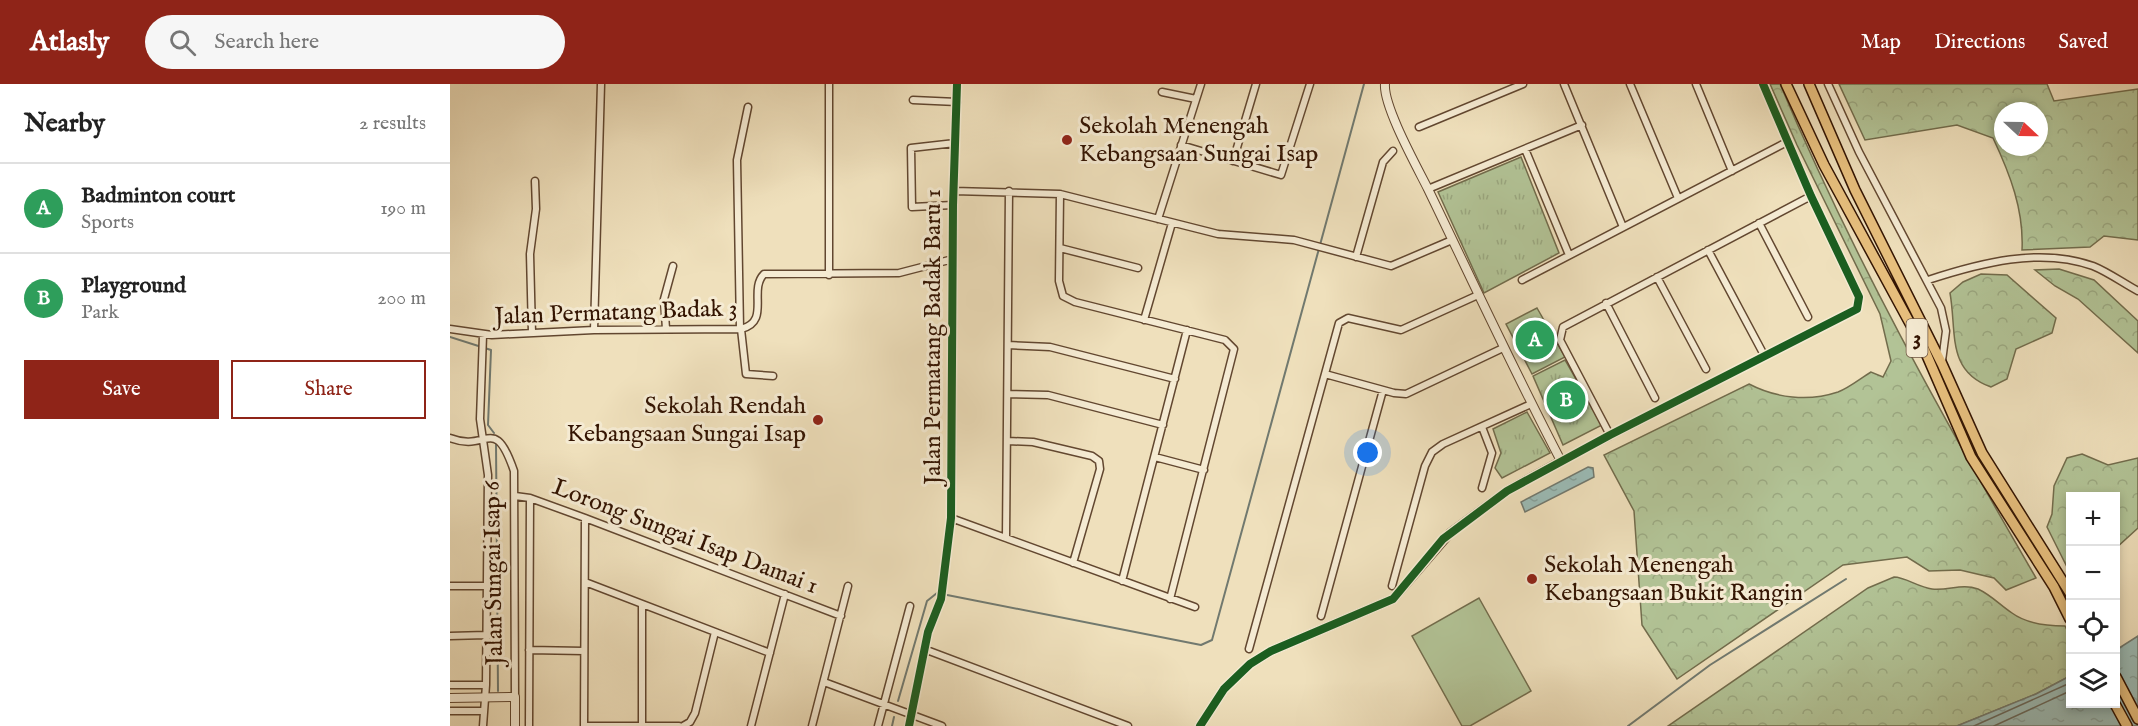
<!DOCTYPE html>
<html lang="en">
<head>
<meta charset="utf-8">
<style>
	:root { --surface:#fff; --page:#f6f6f6; --text:#222; --muted:#767676; --line:#e0e0e0; --accent:#8f2418 }
	body { margin:0; font-family:"IM FELL English",serif; background:var(--page); color:var(--text) }
	.controls { position:absolute; right:18px; bottom:18px; display:grid; overflow:hidden; border-radius:0px; box-shadow:0 3px 9px #0003 }
	.controls button { width:54px; height:54px; display:grid; place-items:center; padding:0; border:0; border-bottom:2px solid var(--line); background:var(--surface); color:var(--text); font:30px sans-serif }
	.compass { position:absolute; left:1544px; top:18px; width:54px; height:54px; border-radius:50%; background:var(--surface); box-shadow:0 3px 9px #0003; rotate:112deg }
	.you { position:absolute; left:918px; top:369px; width:21px; height:21px; margin:-15px; border:4px solid #fff; border-radius:50%; background:#1a73e8; box-shadow:0 0 0 9px #1a73e833 }
	.badge { display:grid; place-items:center; width:39px; height:39px; border-radius:50%; background:var(--accent); color:#fff; font-size:20px; font-weight:700 }
	.pin { position:absolute; translate:-50% -50%; border:3px solid #fff; box-shadow:0 2px 6px #0006 }
	.list { margin:0; padding:0; list-style:none }
	h2 { display:flex; justify-content:space-between; align-items:center; height:78px; margin:0; padding:0 24px; font-size:26px }
	h2 small { font-size:20px; font-weight:400; color:var(--muted) }
	.list li { display:grid; grid-template-columns:39px 1fr auto; gap:18px; align-items:center; box-sizing:border-box; height:90px; padding:0 24px; border-top:2px solid var(--line) }
	.list b { display:block; font-size:22px; white-space:nowrap }
	.list p { margin:0; font-size:20px; white-space:nowrap; color:var(--muted) }
	.list em { font-size:20px; font-style:normal; color:var(--muted) }
	.actions { display:flex; gap:12px; padding:18px 24px }
	.actions a { flex:1; padding:14px 0; border:2px solid var(--accent); border-radius:0px; text-align:center; font-size:21px; color:var(--accent) }
	.actions .main { background:var(--accent); color:#fff }
	.icon { flex:none; width:33px; height:33px; fill:none; stroke:currentColor; stroke-width:2; stroke-linecap:round; stroke-linejoin:round }
	.map { position:relative; flex:none; width:1688px; height:642px; overflow:hidden }
	header { display:flex; align-items:center; gap:36px; box-sizing:border-box; height:84px; padding:0 30px; background:var(--accent); color:#fff }
	header strong { font-size:28px }
	nav { display:flex; gap:33px; margin-inline-start:auto; font-size:21px }
	.search { width:420px; height:54px; background:var(--page); display:flex; align-items:center; gap:15px; box-sizing:border-box; padding:0 21px; border-radius:33px; color:var(--muted); font-size:22px }
	main { display:flex }
	aside { flex:1; background:var(--surface) }
	.map>svg:first-child { display:block }
	.grass { fill:url(#grass-tufts); stroke:#726c4c; stroke-width:1.5 }
	.forest { fill:url(#forest-crowns); stroke:#726c4c; stroke-width:1.5; fill-rule:evenodd }
	.pitch { fill:#b2c396; stroke:#726c4c; stroke-width:1.5 }
	.water { fill:url(#water-ripples); stroke:#71796f; stroke-width:1.5 }
	.lines { fill:none; stroke-linecap:round; stroke-linejoin:round }
	.shore { stroke:#67685c; stroke-width:1.5 }
	.stream { stroke:#71796f; stroke-width:2 }
	.minor-casing { stroke:#624730; stroke-width:9 }
	.tertiary-casing { stroke:#624730; stroke-width:10 }
	.trunk-casing { stroke:#331402; stroke-width:12 }
	.minor { stroke:#f5ebd3; stroke-width:6 }
	.tertiary { stroke:#f5ebd3; stroke-width:8 }
	.trunk { stroke:#e8c07e; stroke-width:9 }
	.cycleway-casing { stroke:#f5ebd3; stroke-width:11 }
	.cycleway { stroke:#1b5e20; stroke-width:8 }
	.poi-dot { fill:#8f2418; stroke:#f5ebd3; stroke-width:2 }
	.labels { text-anchor:middle; dominant-baseline:central; stroke-width:6; stroke-linejoin:round; paint-order:stroke }
	.shield { fill:#f5ebd3; stroke:#6d5441; stroke-width:1.5 }
	.shield-label { font-size:22px; font-weight:bold; fill:#331402 }
	.poi-label { font-size:24px; fill:#331402; stroke:#f5ebd3; text-anchor:start }
	.street-label { font-size:24px; fill:#331402; stroke:#f5ebd3 }
</style>
</head>
<body>
<header>
<strong>Atlasly</strong>
<div class="search"><svg class="icon" aria-label="search" viewBox="0 0 24 24"><circle cx="10" cy="10" r="6"/><path d="M15 15l6 6"/></svg>Search here</div>
<nav><a>Map</a><a>Directions</a><a>Saved</a></nav>
</header>
<main>
<aside>
<h2>Nearby<small>2 results</small></h2>
<ul class="list">
<li><span class="badge" style="background:#2e9e5b">A</span><div><b>Badminton court</b><p>Sports</p></div><em>190 m</em></li>
<li><span class="badge" style="background:#2e9e5b">B</span><div><b>Playground</b><p>Park</p></div><em>200 m</em></li>
</ul>
<div class="actions"><a class="main">Save</a><a>Share</a></div>
</aside>
<div class="map">
<svg width="1688" height="642" viewBox="0 0 1688 642">
	<defs>
		<pattern id="grass-tufts" width="24" height="20" patternUnits="userSpaceOnUse" patternTransform="scale(1.5)"><rect width="24" height="20" fill="#b2c396"/><path d="M3 7l-1-3M5 7V3M7 7l1-3M15 17l-1-3M17 17v-4M19 17l1-3" fill="none" stroke="#9aa780"/></pattern>
		<pattern id="forest-crowns" width="20" height="18" patternUnits="userSpaceOnUse" patternTransform="scale(1.5)"><rect width="20" height="18" fill="#b2c396"/><path d="M2 6a3 3 0 1 1 6 0M12 15a3 3 0 1 1 6 0" fill="none" stroke="#9aa780"/></pattern>
		<pattern id="water-ripples" width="26" height="14" patternUnits="userSpaceOnUse" patternTransform="scale(1.5)"><rect width="26" height="14" fill="#9bbcb7"/><path d="M2 4q2-2 4 0t4 0M15 11q2-2 4 0t4 0" fill="none" stroke="#86a19c"/></pattern>
	</defs>
	<rect width="100%" height="100%" fill="#efe0bc"/>
	<filter id="stains"><feTurbulence type="fractalNoise" baseFrequency=".00333" numOctaves="4"/><feColorMatrix values="0 0 0 0 .2 0 0 0 0 .09 0 0 0 0 .02 0 0 0 .5 -.17"/></filter>
	<radialGradient id="worn" r=".72"><stop offset=".6" stop-color="#630" stop-opacity="0"/><stop offset="1" stop-color="#630" stop-opacity=".3"/></radialGradient>
	<path class="grass" d="M1071,73L1109,169L1034,209L988,108Z
		M1115,276L1152,341L1113,361L1083,292Z
		M1077,328L1100,369L1052,394L1045,384L1051,369L1043,345Z"/>
	<path class="forest" d="M1320,0H1330C1402,171 1493,334 1586,494L1556,506L1544,494L1510,486L1479,487L1457,473L1393,481L1227,595L1192,541L1184,427L1154,371L1299,300C1326,314 1358,318 1388,308C1399,304 1411,294 1421,288L1433,293L1441,277L1430,230L1347,61Z
		M1389,0H1597L1604,17L1688,5V156L1654,152L1640,163L1572,166C1574,126 1560,90 1543,54L1507,41L1415,56ZM1553,27H1589V63H1553Z
		M1609,185L1644,196L1688,237V269L1628,215L1605,202L1585,186Z
		M1531,190L1557,191L1606,234L1602,249L1566,265L1557,295L1541,303C1496,287 1507,248 1500,209L1513,198Z
		M1632,370L1658,381L1688,374V444L1666,464V412H1620V489L1597,443L1602,430L1604,402L1617,374Z
		M1444,493C1455,493 1468,503 1482,505C1498,507 1512,499 1528,505C1541,511 1550,521 1562,529C1577,540 1597,542 1615,542L1620,552V592L1586,610L1507,642H1218L1418,504Z"/>
	<path class="pitch" d="M1087,224L1115,273L1082,290L1056,240Z
		M1029,514L1081,607L1020,642H1012L962,552Z"/>
	<path class="water" d="M1138,383L1143,384L1144,393L1075,428L1071,418Z
		M1688,552V642H1507L1586,610L1620,592V620H1666V566Z"/>
	<g class="lines">
		<path class="shore" d="M1524,642L1620,599
			M1544,642L1620,607"/>
		<path class="stream" d="M0,253L41,266L38,341L44,349
			M46,359L48,607
			M448,617L477,517L487,509L751,561L762,556L914,0
			M442,642L444,633
			M1178,642L1260,581L1396,495"/>
		<g class="minor-casing">
			<path id="minor" d="M1114,0L1173,143
				M1180,0L1228,114
				M1246,0L1282,87
				M1378,0L1409,68L1491,224L1496,247L1492,277
				M712,8L746,15
				M463,16L507,18
				M969,43L1073,0
				M731,61L831,91L860,0
				M1075,65L1119,171
				M783,77L806,0
				M978,105L1132,41
				M504,107L610,110L768,150L844,156L941,182L1002,156
				M610,110L609,197L613,212L625,218L775,256L784,265L720,515
				M503,121L462,123L461,64L505,59
				M708,135L751,0
				M1309,139L1358,233
				M610,164L688,184
				M1258,166L1314,271
				M906,173L933,78L943,67
				M379,191V0
				M1207,193L1256,285
				M1072,196L1337,58
				M1478,196C1530,179 1590,163 1643,182C1658,188 1673,199 1688,207
				M1156,219L1205,314
				M694,236L722,139
				M0,245L42,251L144,246L291,245C321,238 298,206 314,190L449,189L503,175
				M216,245L214,215L223,182
				M290,245L287,76L298,23
				M291,245L296,290L323,292
				M144,246L151,0
				M82,249L80,170L86,125L85,97
				M558,261L600,263L725,295
				M875,290L944,309L956,310L1053,264
				M558,310L598,311L713,341
				M1032,343L1042,369L1032,404
				M1160,351L1110,256L1113,243L1361,112
				M0,354C38,369 44,329 64,387L65,613
				M558,357L583,358L642,372L649,377L650,385L623,479
				M705,373L754,386
				M1111,377L1407,225L1409,213L1361,112L1313,0
				M65,412L80,414L135,434L391,532
				M501,434L745,523
				M556,454L559,107
				M672,497L737,246
				M135,498L320,569
				M0,502H36
				M942,502L975,382L982,368L993,360L1081,320
				M871,532L933,306
				M0,552L36,551
				M474,565L678,642
				M799,565L889,239L898,234L951,246L1028,211
				M79,566L134,567
				M374,598L492,642
				M0,601H36
				M0,627H33
				M33,642L36,601L38,391L30,335L33,251
				M79,642L80,414
				M134,642L135,434
				M134,642H229
				M192,642V520
				M233,642L240,638L245,629L265,548
				M301,642L335,510
				M362,642L398,502
				M428,642L460,522
				M459,642L478,548L491,515L501,434L503,121L507,0"/>
		</g>
		<g class="tertiary-casing">
			<path id="tertiary" d="M0,614L65,613V642
				M750,642L774,605L800,580L821,567L943,515L1000,449L1057,407L1111,377C1064,287 1022,196 978,105C967,83 933,22 935,0"/>
		</g>
		<g class="trunk-casing">
			<path id="trunk" d="M1336,0L1374,81L1475,267L1521,373L1604,503L1620,535
				M1359,0L1405,106L1492,280L1532,369L1620,509
				M1666,593L1688,635
				M1665,620L1677,642"/>
		</g>
		<use href="#minor" class="minor"/>
		<use href="#tertiary" class="tertiary"/>
		<use href="#trunk" class="trunk"/>
		<g class="cycleway-casing">
			<path id="cycleway" d="M459,642L478,548L491,515L501,434L503,121L507,0
				M750,642L774,605L800,580L821,567L943,515L993,455L1057,407L1160,351L1407,225L1409,213L1361,112L1313,0"/>
		</g>
		<use href="#cycleway" class="cycleway"/>
	</g>
	<g class="poi-dot">
		<circle cx="617" cy="56" r="6"/>
		<circle cx="368" cy="336" r="6"/>
		<circle cx="1082" cy="495" r="6"/>
	</g>
	<g class="labels">
		<rect class="shield" x="1456.5" y="235" width="21" height="38" rx="4.5"/>
		<g class="shield-label">
			<text x="1467" y="254">3</text>
		</g>
		<g class="poi-label">
			<text x="629" y="42">Sekolah Menengah<tspan x="629" dy="28">Kebangsaan Sungai Isap</tspan></text>
			<text x="356" y="322" text-anchor="end">Sekolah Rendah<tspan x="356" dy="28">Kebangsaan Sungai Isap</tspan></text>
			<text x="1094" y="481">Sekolah Menengah<tspan x="1094" dy="28">Kebangsaan Bukit Rangin</tspan></text>
		</g>
		<g class="street-label">
			<text transform="translate(166 229) rotate(-2)">Jalan Permatang Badak 3</text>
			<text transform="translate(483 253) rotate(-90)">Jalan Permatang Badak Baru 1</text>
			<text transform="translate(235 453) rotate(21)">Lorong Sungai Isap Damai 1</text>
			<text transform="translate(44 489) rotate(-91)">Jalan Sungai Isap 6</text>
		</g>
	</g>
	<rect width="100%" height="100%" filter="url(#stains)"/>
	<rect width="100%" height="100%" fill="url(#worn)"/>
</svg>
<div class="controls">
<button>+</button>
<button>−</button>
<button><svg class="icon" aria-label="locate" viewBox="0 0 24 24"><circle cx="12" cy="12" r="6"/><path d="M12 2v4M12 18v4M2 12h4M18 12h4"/></svg></button>
<button><svg class="icon" aria-label="layers" viewBox="0 0 24 24"><path d="M12 4l9 5-9 5-9-5zM3 14l9 5 9-5"/></svg></button>
</div>
<svg class="compass" viewBox="-18 -18 36 36"><path d="M0-13l5 13h-10z" fill="#e53935"/><path d="M0 13l5-13h-10z" fill="#767676"/></svg>
<div class="you"></div>
<div class="pin badge" style="left:1085px;top:256px;background:#2e9e5b">A</div>
<div class="pin badge" style="left:1116px;top:316px;background:#2e9e5b">B</div>
</div>
</main>
</body>
</html>
